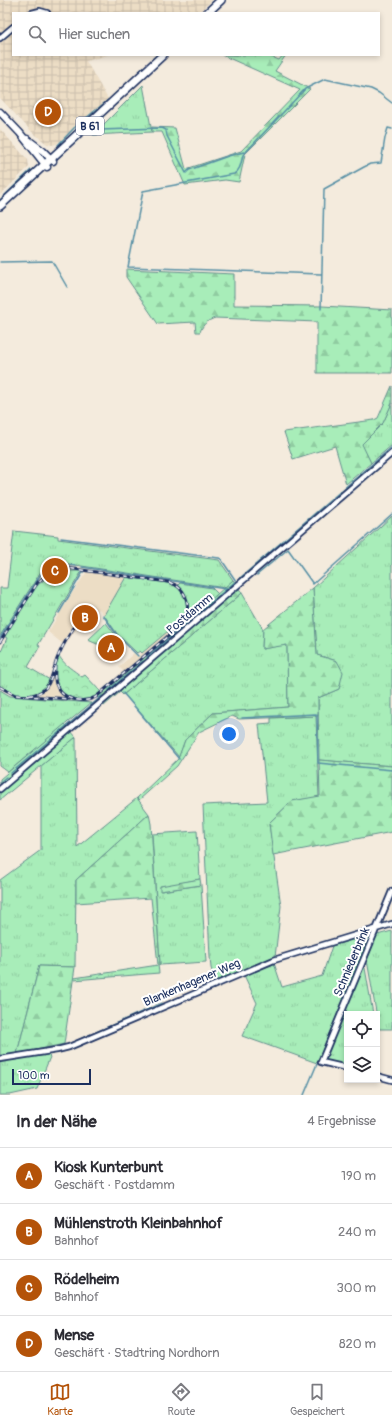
<!DOCTYPE html>
<html lang="de">
<head>
<meta charset="utf-8">
<style>
	:root { --surface:#fff; --page:#f2f2f3; --text:#2b2b33; --muted:#7c7c81; --line:#e1e1e2; --accent:#b45309 }
	body { margin:0; font-family:Pangolin,sans-serif; background:var(--page); color:var(--text) }
	.controls { position:absolute; right:12px; bottom:12px; display:grid; overflow:hidden; border-radius:0px; box-shadow:0 2px 6px #0003 }
	.controls button { width:36px; height:36px; display:grid; place-items:center; padding:0; border:0; border-bottom:1px solid var(--line); background:var(--surface); color:var(--text); font:20px sans-serif }
	.scale { position:absolute; left:12px; bottom:10px; width:79px; box-sizing:border-box; padding-left:4px; border:2px solid #1b2f5e; border-top:0; font-size:11px; line-height:14px; white-space:nowrap; color:#1b2f5e; -webkit-text-stroke:3px #fff; paint-order:stroke }
	.you { position:absolute; left:229px; top:734px; width:14px; height:14px; margin:-10px; border:3px solid #fff; border-radius:50%; background:#1a73e8; box-shadow:0 0 0 6px #1a73e833 }
	.badge { display:grid; place-items:center; width:26px; height:26px; border-radius:50%; background:var(--accent); color:#fff; font-size:13px; font-weight:700 }
	.pin { position:absolute; translate:-50% -50%; border:2px solid #fff; box-shadow:0 1px 4px #0006 }
	.list { margin:0; padding:0; list-style:none }
	h2 { display:flex; justify-content:space-between; align-items:center; height:52px; margin:0; padding:0 16px; font-size:17px }
	h2 small { font-size:13px; font-weight:400; color:var(--muted) }
	.list li { display:grid; grid-template-columns:26px 1fr auto; gap:12px; align-items:center; box-sizing:border-box; height:56px; padding:0 16px; border-top:1px solid var(--line) }
	.list b { display:block; font-size:15px; white-space:nowrap }
	.list p { margin:0; font-size:13px; white-space:nowrap; color:var(--muted) }
	.list em { font-size:13px; font-style:normal; color:var(--muted) }
	.icon { flex:none; width:22px; height:22px; fill:none; stroke:currentColor; stroke-width:2; stroke-linecap:round; stroke-linejoin:round }
	.map { position:relative; flex:none; width:392px; height:1095px; overflow:hidden }
	.search { position:absolute; background:var(--surface); box-shadow:0 2px 6px #0003; left:12px; right:12px; top:12px; height:44px; display:flex; align-items:center; gap:10px; box-sizing:border-box; padding:0 14px; border-radius:0px; color:var(--muted); font-size:15px }
	.sheet { height:276px; background:var(--surface) }
	nav { display:flex; justify-content:space-around; align-items:center; box-sizing:border-box; height:56px; border-top:1px solid var(--line); background:var(--surface); font-size:11px; color:var(--muted) }
	nav a { display:grid; justify-items:center; gap:2px }
	nav .on { color:var(--accent) }
	.map>svg:first-child { display:block }
	.built { fill:#ecddc5 }
	.industrial { fill:url(#industrial-grid) }
	.grass { fill:url(#grass-tufts); stroke:#628e8c }
	.forest { fill:url(#forest-firs); stroke:#628e8c }
	.park { fill:url(#park-crowns); stroke:#628e8c }
	.lines { fill:none; stroke-linecap:round; stroke-linejoin:round }
	.stream { stroke:#568fa5; stroke-width:1.5 }
	.minor-casing { stroke:#1b2f5e; stroke-width:8 }
	.secondary-casing { stroke:#1b2f5e; stroke-width:9 }
	.primary-casing { stroke:#1b2f5e; stroke-width:10 }
	.minor { stroke:#fff; stroke-width:4.5 }
	.secondary { stroke:#fff; stroke-width:6 }
	.primary { stroke:#fff; stroke-width:7 }
	.rail-casing { stroke:#1b2f5e; stroke-width:3 }
	.rail { stroke:#fff; stroke-width:1.5; stroke-dasharray:4.5; stroke-linecap:butt }
	.labels { text-anchor:middle; dominant-baseline:central; stroke-width:4; stroke-linejoin:round; paint-order:stroke }
	.shield { fill:#fff; stroke:#5f6d8e; stroke-width:1 }
	.shield-label { font-size:11px; font-weight:bold; fill:#1b2f5e }
	.street-label { font-size:12px; fill:#1b2f5e; stroke:#fff }
</style>
</head>
<body>
<div class="map">
<svg width="392" height="1095" viewBox="0 0 392 1095">
	<defs>
		<pattern id="industrial-grid" width="8" height="8" patternUnits="userSpaceOnUse"><rect width="8" height="8" fill="#ecddc5"/><path d="M0 4h8M4 0v8" fill="none" stroke="#cabeac"/></pattern>
		<pattern id="grass-tufts" width="24" height="20" patternUnits="userSpaceOnUse"><rect width="24" height="20" fill="#a8edb9"/><path d="M3 7l-1-3M5 7V3M7 7l1-3M15 17l-1-3M17 17v-4M19 17l1-3" fill="none" stroke="#90cca1"/></pattern>
		<pattern id="forest-firs" width="22" height="20" patternUnits="userSpaceOnUse"><rect width="22" height="20" fill="#a8edb9"/><path d="M5 1l3.5 6h-7zM16 11l3.5 6h-7z" fill="#90cca1"/></pattern>
		<pattern id="park-crowns" width="20" height="18" patternUnits="userSpaceOnUse"><rect width="20" height="18" fill="#a8edb9"/><path d="M2 6a3 3 0 1 1 6 0M12 15a3 3 0 1 1 6 0" fill="none" stroke="#90cca1"/></pattern>
	</defs>
	<rect width="100%" height="100%" fill="#f4ebdd"/>
	<filter id="ink" filterUnits="userSpaceOnUse"><feTurbulence type="fractalNoise" baseFrequency=".025" numOctaves="2"/><feDisplacementMap in="SourceGraphic" scale="8" xChannelSelector="R" yChannelSelector="G"/><feConvolveMatrix kernelMatrix="1 2 1 2 8 2 1 2 1" color-interpolation-filters="sRGB"/></filter>
	<g filter="url(#ink)">
		<path class="built" d="M51,563L172,582L178,585L187,596L189,607L187,617L181,627L106,690L104,689L123,671L119,667L135,652L139,656L180,621L182,622L186,614V600L177,587L175,585L126,577L104,615L99,609L74,632L62,650L61,649L63,644L48,632L70,596L86,573L82,571L63,572L51,575L45,579L34,589L0,643V640L41,576L49,564Z
			M58,656H59L58,659L63,693L73,698L99,693L102,691L104,692L94,699L83,701L19,696L10,694L0,688V686L10,693L19,695H29L39,692L49,683Z"/>
		<path class="industrial" d="M0,0H212L198,13H13V55H108L86,61L108,99L57,144L52,145L47,144L31,131L0,98Z
			M0,129L28,160L29,167L0,195Z"/>
		<path class="grass" d="M143,85L152,132L93,135Z
			M392,403V445L371,463L361,444L383,423Z
			M392,516V766L319,760L318,698L339,689L337,661L317,655L313,588Z
			M14,531L58,536V539L219,560L233,580L225,588L49,561L47,562L0,636V588H7Z
			M67,571H82L38,645L40,646L28,667L50,680C40,700 16,698 0,686V654L7,638L4,636C14,621 29,590 44,580C51,575 58,573 67,571Z
			M126,577C138,579 166,581 176,586C189,594 189,611 182,623L180,621L142,653L140,651L137,653L118,635L104,615Z
			M180,583L212,588L218,594L190,618L187,617C191,604 187,595 178,585Z
			M242,593L263,629L262,649L287,644L288,707L213,713L185,740L179,757L124,694Z
			M0,690L10,696L91,703L8,772L0,766Z
			M316,716L319,797L292,801L269,823L281,906L275,957L218,980L215,979L211,968L210,957L203,805L267,802L259,724L271,723V718Z
			M76,737L77,847L137,798L149,814L76,880L75,967L39,966L17,1054L0,1057V880L41,850V766Z
			M197,831L200,879L160,887L161,891L201,885L206,962L160,965L152,834Z
			M392,931V1029H379L367,960L377,935Z
			M369,935L370,936L317,1063L242,1036L257,1003L244,975L274,963L282,987L322,976L332,946Z
			M158,965L159,973L74,980V978Z
			M362,968H365L373,1014H347V1066L324,1061Z
			M47,1054L50,1057L37,1089L10,1095H0V1062Z"/>
		<path class="forest" d="M222,55H267L279,60L283,55H286L275,71L310,89L245,154L239,182L225,180L185,185L162,132H152V127L175,128L186,169L241,151L300,90Z
			M126,269L234,274V305L322,306L392,310V373H317V322L215,318C207,321 203,324 200,332H196L195,322L158,324L126,277Z
			M392,386V403L383,423L362,444L371,463L346,484L335,446L293,459L284,432L374,420L378,418Z
			M233,580L242,593L123,695L120,692L104,706L97,697L181,627L187,617L190,618Z
			M313,588L317,655L337,661L343,672L339,689L318,698V716L239,719L232,716L199,732L177,766L139,800L137,798L178,759L185,740L213,713L288,707L287,645L262,649L263,629Z
			M65,724L76,737L0,800V779Z
			M319,760L392,766V832L273,855L269,823L292,801L320,796Z
			M149,814L151,824L160,965H158L151,898L76,903V880Z
			M200,879L201,885L160,891V886Z
			M39,966L75,967L64,1044L17,1054Z"/>
		<path class="park" d="M106,623L118,638L106,648L88,640Z
			M59,656C66,667 73,669 82,677L85,675L101,692C75,713 44,688 59,656Z"/>
		<g class="lines">
			<path class="stream" d="M95,131L100,130L162,128L166,130L167,136L186,173L189,170L228,156L244,152
				M58,145L74,128L108,100
				M0,200L31,170
				M0,262L52,261L67,287
				M321,274L128,267L143,191L234,174C241,170 241,162 243,155L305,89L325,79L371,89L379,93L392,103
				M321,309L324,189L364,167L370,164L381,163L385,138L388,128L392,129
				M61,538L219,558L221,559L236,581L147,657
				M82,567L226,589
				M257,575L288,549L313,584L392,514
				M240,578L392,447
				M59,613L83,572
				M103,615L117,635L138,656
				M0,638L48,563L76,566
				M109,690L143,661
				M123,693L179,759
				M242,718L316,714L317,715L318,763L392,770
				M11,773L102,696
				M0,782L6,777
				M67,1045L162,1003
				M304,1095L317,1064"/>
			<g class="minor-casing">
				<path id="minor" d="M32,13L40,11L47,13
					M0,38L13,27
					M0,789L392,453
					M0,1059L57,1050L69,1047L274,960L392,924
					M347,1068L321,1062L392,891
					M377,1076L392,1080"/>
			</g>
			<g class="secondary-casing">
				<path id="secondary" d="M0,112L20,133L47,167
					M27,139L43,151L53,161"/>
			</g>
			<g class="primary-casing">
				<path id="primary" d="M207,13L221,0
					M0,206L163,55"/>
			</g>
			<use href="#minor" class="minor"/>
			<use href="#secondary" class="secondary"/>
			<use href="#primary" class="primary"/>
			<g class="rail-casing">
				<path id="rail" d="M0,642L38,582L50,572L55,570L67,568L168,582C188,587 193,610 181,625L96,697C83,704 61,700 56,684C54,678 55,672 55,665C50,685 46,695 23,696
					M55,665C61,645 75,626 87,608
					M0,687L15,695L70,699"/>
			</g>
			<use href="#rail" class="rail"/>
		</g>
	</g>
	<g class="labels">
		<rect class="shield" x="76" y="117" width="28" height="18" rx="3"/>
		<g class="shield-label">
			<text x="90" y="126">B 61</text>
		</g>
		<g class="street-label">
			<text transform="translate(190 614) rotate(-40)">Postdamm</text>
			<text transform="translate(352 962) rotate(-67)">Schniederbrink</text>
			<text transform="translate(192 983) rotate(-23)">Blankenhagener Weg</text>
		</g>
	</g>
</svg>
<div class="controls">
<button><svg class="icon" aria-label="locate" viewBox="0 0 24 24"><circle cx="12" cy="12" r="6"/><path d="M12 2v4M12 18v4M2 12h4M18 12h4"/></svg></button>
<button><svg class="icon" aria-label="layers" viewBox="0 0 24 24"><path d="M12 4l9 5-9 5-9-5zM3 14l9 5 9-5"/></svg></button>
</div>
<div class="scale">100 m</div>
<div class="you"></div>
<div class="pin badge" style="left:111px;top:648px">A</div>
<div class="pin badge" style="left:85px;top:618px">B</div>
<div class="pin badge" style="left:55px;top:571px">C</div>
<div class="pin badge" style="left:48px;top:112px">D</div>
<div class="search"><svg class="icon" aria-label="search" viewBox="0 0 24 24"><circle cx="10" cy="10" r="6"/><path d="M15 15l6 6"/></svg>Hier suchen</div>
</div>
<section class="sheet">
<h2>In der Nähe<small>4 Ergebnisse</small></h2>
<ul class="list">
<li><span class="badge">A</span><div><b>Kiosk Kunterbunt</b><p>Geschäft · Postdamm</p></div><em>190 m</em></li>
<li><span class="badge">B</span><div><b>Mühlenstroth Kleinbahnhof</b><p>Bahnhof</p></div><em>240 m</em></li>
<li><span class="badge">C</span><div><b>Rödelheim</b><p>Bahnhof</p></div><em>300 m</em></li>
<li><span class="badge">D</span><div><b>Mense</b><p>Geschäft · Stadtring Nordhorn</p></div><em>820 m</em></li>
</ul>
</section>
<nav>
<a class="on"><svg class="icon" aria-label="map" viewBox="0 0 24 24"><path d="M3 6l6-2 6 2 6-2v14l-6 2-6-2-6 2zM9 4v14M15 6v14"/></svg>Karte</a>
<a><svg class="icon" aria-label="directions" viewBox="0 0 24 24"><path d="M12 3l9 9-9 9-9-9zM9 14v-3h6M13 9l2 2-2 2"/></svg>Route</a>
<a><svg class="icon" aria-label="saved" viewBox="0 0 24 24"><path d="M7 4h10v16l-5-4-5 4z"/></svg>Gespeichert</a>
</nav>
</body>
</html>
